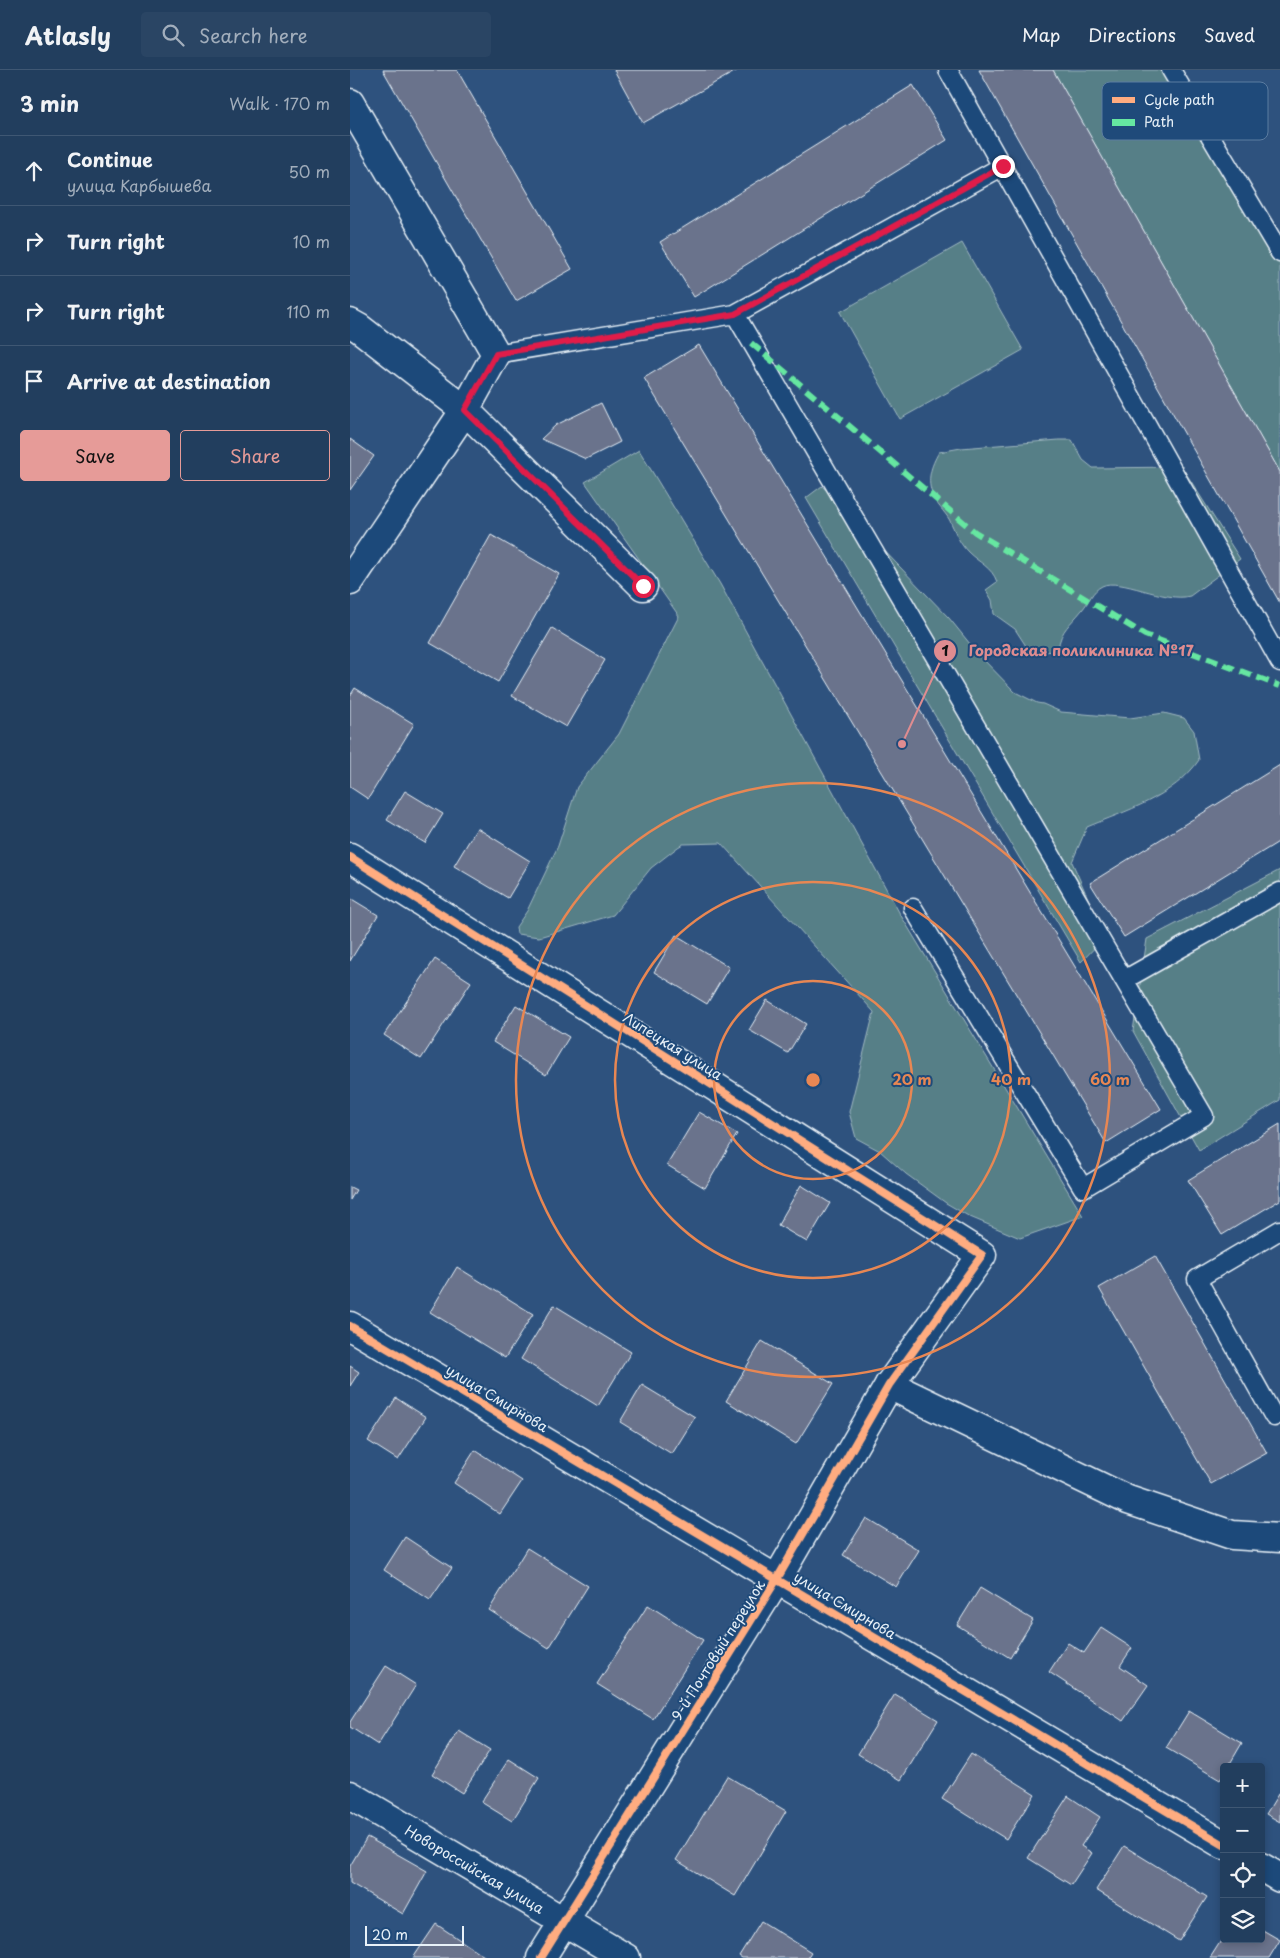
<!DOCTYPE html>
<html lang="en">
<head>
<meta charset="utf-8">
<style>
	:root { --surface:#223e5e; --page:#2a4564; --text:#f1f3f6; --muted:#a2aebc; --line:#3f5773; --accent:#e69b98 }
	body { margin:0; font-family:"Playpen Sans",sans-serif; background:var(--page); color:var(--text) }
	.controls { position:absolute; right:15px; bottom:15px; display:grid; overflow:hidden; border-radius:5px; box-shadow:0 2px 8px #0003 }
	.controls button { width:45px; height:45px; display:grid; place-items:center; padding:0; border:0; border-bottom:1px solid var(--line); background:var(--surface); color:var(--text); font:25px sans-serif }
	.scale { position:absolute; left:15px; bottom:12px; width:99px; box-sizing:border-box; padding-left:5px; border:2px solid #e8f1f8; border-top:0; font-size:14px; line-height:18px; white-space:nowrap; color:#e8f1f8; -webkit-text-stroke:4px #1f4a7a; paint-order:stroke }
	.stop { position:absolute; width:15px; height:15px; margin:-11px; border:4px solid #e11d48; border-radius:50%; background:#fff }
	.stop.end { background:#e11d48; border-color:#fff; box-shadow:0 1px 5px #0008 }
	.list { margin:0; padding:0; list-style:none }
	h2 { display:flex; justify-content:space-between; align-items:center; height:65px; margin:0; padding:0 20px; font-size:21px }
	h2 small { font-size:16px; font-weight:400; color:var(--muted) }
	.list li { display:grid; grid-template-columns:32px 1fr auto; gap:15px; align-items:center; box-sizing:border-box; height:70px; padding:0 20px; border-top:1px solid var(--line) }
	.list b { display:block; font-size:19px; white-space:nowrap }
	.list p { margin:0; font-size:16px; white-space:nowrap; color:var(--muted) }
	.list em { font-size:16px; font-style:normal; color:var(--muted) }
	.actions { display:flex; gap:10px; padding:15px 20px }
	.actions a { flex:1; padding:11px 0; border:1px solid var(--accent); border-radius:5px; text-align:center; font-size:18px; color:var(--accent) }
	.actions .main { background:var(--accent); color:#111 }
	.icon { flex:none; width:28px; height:28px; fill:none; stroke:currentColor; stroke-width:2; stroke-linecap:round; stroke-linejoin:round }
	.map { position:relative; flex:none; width:930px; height:1888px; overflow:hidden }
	header { display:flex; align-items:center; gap:30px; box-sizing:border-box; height:70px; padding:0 25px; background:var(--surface); border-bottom:1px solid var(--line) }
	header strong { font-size:24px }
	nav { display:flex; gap:28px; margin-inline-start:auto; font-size:18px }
	.search { width:350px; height:45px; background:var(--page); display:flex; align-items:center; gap:12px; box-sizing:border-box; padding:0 18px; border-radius:5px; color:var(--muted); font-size:19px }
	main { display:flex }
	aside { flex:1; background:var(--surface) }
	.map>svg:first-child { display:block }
	.green { fill:#567f87; stroke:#9fb8c0 }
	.building { fill:#6b738c; stroke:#e8f1f8 }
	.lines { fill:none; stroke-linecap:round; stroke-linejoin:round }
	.service-casing { stroke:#e8f1f8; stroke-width:21 }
	.minor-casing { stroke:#e8f1f8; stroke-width:31 }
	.service { stroke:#1f4a7a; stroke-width:18 }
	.minor { stroke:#1f4a7a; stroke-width:28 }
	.quiet { stroke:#66e7a1; stroke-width:6; stroke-dasharray:12 6; stroke-linecap:butt }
	.cycleway-casing { stroke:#1f4a7a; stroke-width:11 }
	.cycleway { stroke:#ffac80; stroke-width:8 }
	.route { stroke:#e11d48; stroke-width:6 }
	.ring { fill:none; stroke:#e88753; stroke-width:2.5 }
	.labels { text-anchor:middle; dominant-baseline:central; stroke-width:4; stroke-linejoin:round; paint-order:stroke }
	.street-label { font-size:14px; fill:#e8f1f8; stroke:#1f4a7a }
	.key { fill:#1f4a7a; stroke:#5b7ca0; stroke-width:1 }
	.key-label { font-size:14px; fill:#e8f1f8 }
	.centre { fill:#e88753; stroke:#1f4a7a; stroke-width:2.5 }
	.ring-label { font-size:15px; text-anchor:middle; font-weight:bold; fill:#e88753; stroke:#1f4a7a; stroke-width:4; stroke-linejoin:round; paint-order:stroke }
	.leader { fill:none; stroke:#df8c90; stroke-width:2 }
	.callout-dot { fill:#df8c90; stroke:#1f4a7a; stroke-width:2 }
	.mark-label { font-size:15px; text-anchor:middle; font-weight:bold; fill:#111 }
	.callout-label { font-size:15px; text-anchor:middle; font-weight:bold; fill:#df8c90; stroke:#1f4a7a; stroke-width:4; stroke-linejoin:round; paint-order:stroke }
</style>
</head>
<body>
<header>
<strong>Atlasly</strong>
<div class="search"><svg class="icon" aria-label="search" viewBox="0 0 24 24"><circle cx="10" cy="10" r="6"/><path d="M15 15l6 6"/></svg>Search here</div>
<nav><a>Map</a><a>Directions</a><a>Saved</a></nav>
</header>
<main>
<aside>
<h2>3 min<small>Walk · 170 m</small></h2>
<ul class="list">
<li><svg class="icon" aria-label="ahead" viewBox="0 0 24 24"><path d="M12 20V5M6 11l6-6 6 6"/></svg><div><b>Continue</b><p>улица Карбышева</p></div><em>50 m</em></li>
<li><svg class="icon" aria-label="right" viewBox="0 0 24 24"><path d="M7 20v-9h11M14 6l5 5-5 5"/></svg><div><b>Turn right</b></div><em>10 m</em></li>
<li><svg class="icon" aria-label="right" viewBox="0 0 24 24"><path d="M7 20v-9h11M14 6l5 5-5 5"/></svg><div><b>Turn right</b></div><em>110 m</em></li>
<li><svg class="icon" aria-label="arrive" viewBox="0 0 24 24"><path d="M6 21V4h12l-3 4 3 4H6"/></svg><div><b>Arrive at destination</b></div></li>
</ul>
<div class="actions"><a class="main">Save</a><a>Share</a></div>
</aside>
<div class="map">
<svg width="930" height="1888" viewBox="0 0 930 1888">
	<rect width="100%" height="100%" fill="#2e527e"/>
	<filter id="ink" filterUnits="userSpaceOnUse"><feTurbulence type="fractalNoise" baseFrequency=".02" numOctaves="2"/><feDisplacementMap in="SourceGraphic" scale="10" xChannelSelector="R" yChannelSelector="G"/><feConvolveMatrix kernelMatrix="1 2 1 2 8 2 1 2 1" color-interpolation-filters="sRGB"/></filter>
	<g filter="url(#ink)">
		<path class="green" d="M703,0H821L930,183V402Z
			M612,173L673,280L550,349L490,242Z
			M709,370H722L733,390L743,398L832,397L890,489L840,526C815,533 769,507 752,516C742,521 739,532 732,540C720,555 711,559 708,579L693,583L676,576L665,559L644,544L642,530L636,520L647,512C642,497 629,493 618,482C608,472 605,460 599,449C594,441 586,434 583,426C576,410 581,396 589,382L611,378Z
			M289,380L370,514L550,844L733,1146L670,1168L620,1147L596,1133L556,1104L530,1081L506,1068L499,1042L524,942L371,773L333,774L328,777L301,798L263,845L189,867L167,864L166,857L177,841L208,776L227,717L269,664L329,546L235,412Z
			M472,416L599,548L629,585L665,622L687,633L693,634L711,642L780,648L814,643L834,648L844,661L849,690C824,727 775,741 737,757L722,792L755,867L731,892L456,428Z
			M930,800V1030L849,1080L783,961L797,869Z"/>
		<path class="building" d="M33,0H107L222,199L166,231Z
			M264,0H388L293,53Z
			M629,0H703L930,402V533Z
			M563,15L597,70L344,227L310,172Z
			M349,275L811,1039L756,1073L294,308Z
			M251,333L270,372L236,389L191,369L206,355Z
			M0,369L24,386L0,420Z
			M141,465L209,504L148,612L80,573Z
			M202,558L255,590L216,657L162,626Z
			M5,618L64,654L18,729L0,717V626Z
			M930,695V771L774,867L740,813Z
			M55,721L93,744L75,773L37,750Z
			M127,758L180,791L158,828L104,796Z
			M0,828L28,845L0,891Z
			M326,865L379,897L357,934L304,902Z
			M85,889L121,912L71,989L34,965Z
			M417,930L456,954L438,983L399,960Z
			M166,935L219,967L196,1005L143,972Z
			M349,1042L387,1064L355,1118L317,1095Z
			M930,1054V1130L872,1165L838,1110Z
			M451,1115L480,1133L457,1172L428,1155Z
			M0,1117L6,1120L0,1130Z
			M805,1186L917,1383L861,1414L749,1218Z
			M107,1197L183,1244L155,1288L80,1242Z
			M204,1235L281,1282L248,1336L171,1289Z
			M412,1271L483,1314L446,1374L376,1331Z
			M0,1296L9,1302L0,1316Z
			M292,1315L345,1347L322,1384L270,1352Z
			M46,1328L76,1347L48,1390L18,1371Z
			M125,1380L172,1411L150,1444L104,1413Z
			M516,1448L569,1480L546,1517L493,1485Z
			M55,1467L102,1498L80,1530L34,1500Z
			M177,1478L238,1516L199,1578L139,1540Z
			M630,1518L683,1550L660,1588L607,1555Z
			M298,1535L353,1570L303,1649L247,1614Z
			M751,1558L782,1578L770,1596L798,1615L773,1651L699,1602L718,1573L734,1583Z
			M36,1596L66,1615L28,1675L0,1657V1652Z
			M545,1624L588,1650L551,1710L508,1684Z
			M839,1641L892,1673L878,1697H874V1704L870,1710L816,1678Z
			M109,1661L140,1680L112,1723L82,1704Z
			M621,1684L685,1724L656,1769L592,1729Z
			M159,1689L189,1708L162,1751L131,1732Z
			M377,1706L436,1741L385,1826L326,1790Z
			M930,1721V1752L916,1744Z
			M718,1726L750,1747L731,1776L742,1783L721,1815L678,1788Z
			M17,1767L77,1801L53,1844L0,1813V1796Z
			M774,1776L857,1827L829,1871L746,1820Z
			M411,1851L461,1882L457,1888H392L389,1886Z
			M86,1854L137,1888H63Z
			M911,1859L930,1870L919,1888H860L874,1866V1869H911Z"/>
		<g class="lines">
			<g class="service-casing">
				<path id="service" d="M598,0L930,592
					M821,0L930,183
					M385,244L653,96
					M146,284L385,244L774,910L930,822
					M563,838L733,1118L854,1046L774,910
					M924,1347L847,1209L930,1160"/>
			</g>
			<g class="minor-casing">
				<g id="minor">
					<path d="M0,33L146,284L115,340L0,511"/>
					<path d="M0,253L9,258L115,340L293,516"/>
					<path d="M0,787L632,1185L539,1315L427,1509L191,1888"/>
					<path d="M0,1256L874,1775"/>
					<path d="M539,1315L778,1430L882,1465L930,1468"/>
					<path id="s1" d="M0,1725L276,1888"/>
					<path d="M911,1797L930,1808"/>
				</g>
			</g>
			<use href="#service" class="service"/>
			<use href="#minor" class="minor"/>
			<path class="quiet" d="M401,273L625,462L795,565L930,616"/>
			<g class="cycleway-casing">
				<path id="cycleway" d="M0,787L632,1185L539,1315L427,1509L191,1888
					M0,1256L874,1775"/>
			</g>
			<use href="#cycleway" class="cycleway"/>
		</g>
	</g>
	<g class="lines" filter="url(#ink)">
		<path class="route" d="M293,516L115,340L146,284L385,244L653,96"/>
	</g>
	<g class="ring">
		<circle cx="463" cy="1010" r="99"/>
		<circle cx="463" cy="1010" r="198"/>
		<circle cx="463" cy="1010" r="297"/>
	</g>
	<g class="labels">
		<g class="street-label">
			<text transform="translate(323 976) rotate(32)">Липецкая улица</text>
			<text transform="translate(147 1328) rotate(31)">улица Смирнова</text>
			<text transform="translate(495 1535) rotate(31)">улица Смирнова</text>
			<text transform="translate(368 1580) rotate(-58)">9-й Почтовый переулок</text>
			<text stroke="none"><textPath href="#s1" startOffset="145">Новороссийская улица</textPath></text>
		</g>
	</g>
	<rect x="752" y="12" width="166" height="58" rx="8" class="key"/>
	<rect x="762" y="27" width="23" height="6" fill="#ffac80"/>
	<rect x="762" y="49" width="23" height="7" fill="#66e7a1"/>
	<g class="key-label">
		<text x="794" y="35">Cycle path</text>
		<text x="794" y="57">Path</text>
	</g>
	<circle cx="463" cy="1010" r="8" class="centre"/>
	<g class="ring-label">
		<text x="562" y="1015">20 m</text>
		<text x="661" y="1015">40 m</text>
		<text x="760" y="1015">60 m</text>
	</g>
	<path class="leader" d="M552 674L595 581"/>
	<g class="callout-dot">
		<circle cx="552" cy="674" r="5"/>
		<circle cx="595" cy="581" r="12"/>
	</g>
	<g class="mark-label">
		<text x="595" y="586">1</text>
	</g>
	<g class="callout-label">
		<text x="731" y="586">Городская поликлиника №17</text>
	</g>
</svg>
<div class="controls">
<button>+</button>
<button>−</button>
<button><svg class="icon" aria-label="locate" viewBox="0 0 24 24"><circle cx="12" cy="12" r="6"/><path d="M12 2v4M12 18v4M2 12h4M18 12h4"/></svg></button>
<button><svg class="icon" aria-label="layers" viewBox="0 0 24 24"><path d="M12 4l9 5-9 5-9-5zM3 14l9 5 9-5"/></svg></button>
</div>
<div class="scale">20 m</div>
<div class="stop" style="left:293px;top:516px"></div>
<div class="stop end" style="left:653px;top:96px"></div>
</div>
</main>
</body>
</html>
